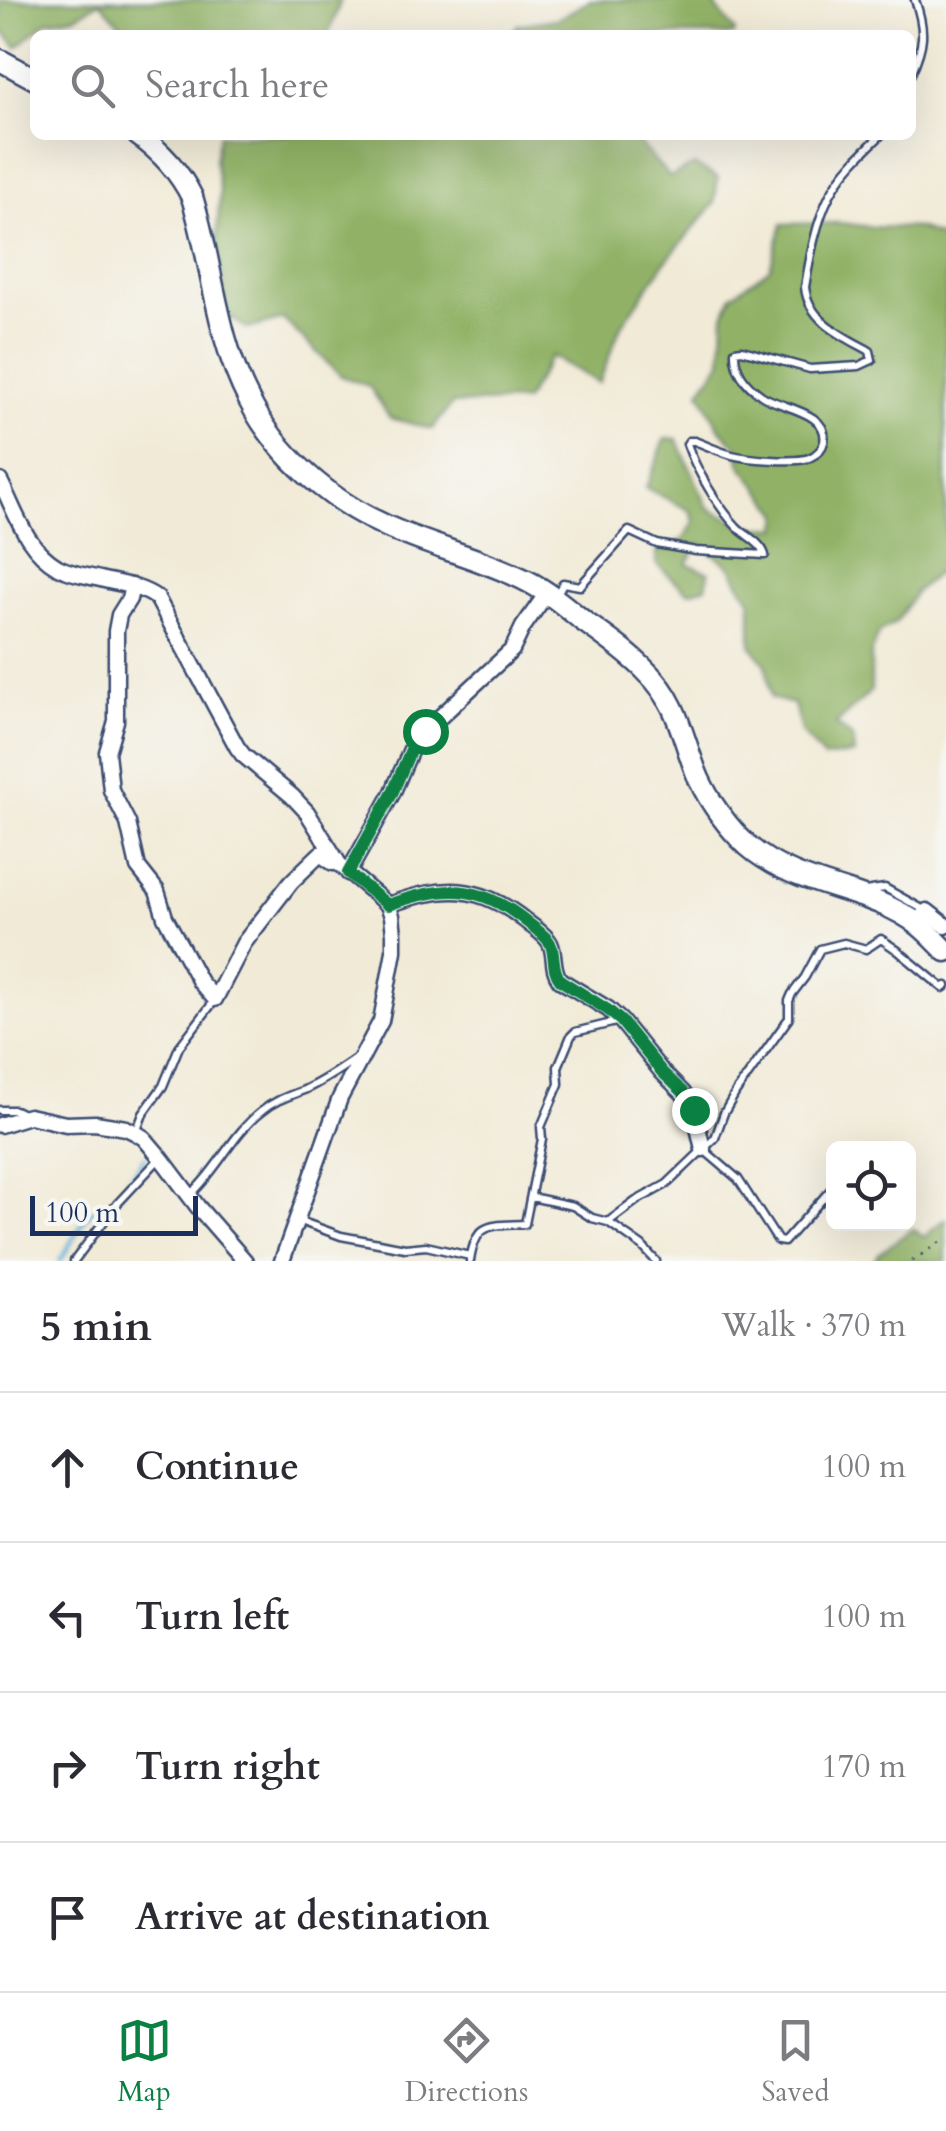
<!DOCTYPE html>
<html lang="en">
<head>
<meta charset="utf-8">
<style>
	:root { --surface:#fff; --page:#f2f2f3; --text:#2b2b33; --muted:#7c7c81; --line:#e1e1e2; --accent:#0b8043 }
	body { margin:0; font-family:Cardo,serif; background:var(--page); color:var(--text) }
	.controls { position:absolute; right:30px; bottom:30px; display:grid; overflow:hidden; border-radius:15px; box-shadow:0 10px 40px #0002 }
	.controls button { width:90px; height:90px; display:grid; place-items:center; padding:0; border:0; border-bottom:2px solid var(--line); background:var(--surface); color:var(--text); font:50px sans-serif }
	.scale { position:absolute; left:30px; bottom:25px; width:168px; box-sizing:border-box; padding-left:10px; border:5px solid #1b2f5e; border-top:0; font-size:28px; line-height:35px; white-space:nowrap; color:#1b2f5e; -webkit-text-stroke:8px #f6f6f2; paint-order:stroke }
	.stop { position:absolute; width:30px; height:30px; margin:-22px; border:8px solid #0b8043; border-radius:50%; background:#fff }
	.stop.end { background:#0b8043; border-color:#fff; box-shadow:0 2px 10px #0008 }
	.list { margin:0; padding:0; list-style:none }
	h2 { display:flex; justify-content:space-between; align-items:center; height:130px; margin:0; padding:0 40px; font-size:42px }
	h2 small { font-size:32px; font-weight:400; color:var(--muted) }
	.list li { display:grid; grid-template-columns:65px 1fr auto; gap:30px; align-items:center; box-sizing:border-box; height:150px; padding:0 40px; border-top:2px solid var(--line) }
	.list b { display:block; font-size:38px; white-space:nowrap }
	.list em { font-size:32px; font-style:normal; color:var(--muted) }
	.icon { flex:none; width:55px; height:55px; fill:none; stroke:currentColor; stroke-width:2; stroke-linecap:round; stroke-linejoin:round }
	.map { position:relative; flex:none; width:946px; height:1261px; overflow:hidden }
	.search { position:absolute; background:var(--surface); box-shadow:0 10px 40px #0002; left:30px; right:30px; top:30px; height:110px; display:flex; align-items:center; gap:25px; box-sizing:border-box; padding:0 35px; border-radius:15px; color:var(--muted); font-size:38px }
	.sheet { height:730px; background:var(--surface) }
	nav { display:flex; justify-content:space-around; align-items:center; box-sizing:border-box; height:140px; border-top:2px solid var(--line); background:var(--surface); font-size:28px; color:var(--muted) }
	nav a { display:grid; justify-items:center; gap:5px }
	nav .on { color:var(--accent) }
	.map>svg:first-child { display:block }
	.forest { fill:#91b266; stroke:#567062; stroke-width:2.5 }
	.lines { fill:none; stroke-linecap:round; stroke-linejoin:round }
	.stream { stroke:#66b3df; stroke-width:4 }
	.lane-casing { stroke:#3b4b70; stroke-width:11 }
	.street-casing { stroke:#3b4b70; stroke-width:19 }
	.secondary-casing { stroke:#3b4b70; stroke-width:25 }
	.path { stroke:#3b4b70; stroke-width:2.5; stroke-dasharray:2.5 8; stroke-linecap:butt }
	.lane { stroke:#fff; stroke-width:6 }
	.street { stroke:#fff; stroke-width:14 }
	.secondary { stroke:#fff; stroke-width:20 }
	.route { stroke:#0b8043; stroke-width:12 }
</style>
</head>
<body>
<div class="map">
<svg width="946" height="1261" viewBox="0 0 946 1261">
	<rect width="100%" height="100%" fill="#f6f6f2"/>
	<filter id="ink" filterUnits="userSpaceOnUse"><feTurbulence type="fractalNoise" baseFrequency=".01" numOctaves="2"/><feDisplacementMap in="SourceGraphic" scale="20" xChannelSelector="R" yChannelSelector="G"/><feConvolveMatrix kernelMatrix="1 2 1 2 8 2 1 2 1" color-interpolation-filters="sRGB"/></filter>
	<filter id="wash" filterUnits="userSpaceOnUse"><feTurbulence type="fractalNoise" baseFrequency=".0048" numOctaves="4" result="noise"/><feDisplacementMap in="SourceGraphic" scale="40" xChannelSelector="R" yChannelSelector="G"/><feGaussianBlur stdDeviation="2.25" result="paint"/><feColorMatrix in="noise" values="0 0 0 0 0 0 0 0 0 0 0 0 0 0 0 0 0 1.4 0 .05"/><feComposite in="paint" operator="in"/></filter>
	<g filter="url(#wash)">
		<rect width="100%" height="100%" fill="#f1ead6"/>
		<path class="forest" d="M0,0H341L328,35H130L100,2L76,16L47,21L17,47L0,28Z
			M591,0H710L735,31L734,35H510L518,25L557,19Z
			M219,135H635L634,138L670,177L694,165L718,178L714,204L665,262L620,328L599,383L551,356L525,401L452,404L432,429L390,418L369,386L341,376L283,319L248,329L225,314L217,235L220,193L215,161Z
			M839,223L872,227L919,228L946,240V566L916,591L896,622L879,632L871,653V691L836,724L853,738L854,754L824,758L801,732L794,704L771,698L766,664L751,645V599L742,588L731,567L699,543L687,564L709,572L706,587L688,592L657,565L656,553L684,539L694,522L691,511L646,488L665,439H677L708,508L748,527L778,528L780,514L741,465L737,447L718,426L700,391L722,361L724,315L732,295L770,268L782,224Z
			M946,1219V1261H874L877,1255L912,1229L924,1237Z"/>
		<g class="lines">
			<path class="stream" d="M60,1261L88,1214L115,1199L145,1157"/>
		</g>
	</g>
	<g filter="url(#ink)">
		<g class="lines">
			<g class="lane-casing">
				<path id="lane" d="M911,74C924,45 926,31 915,0
					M557,594L563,583L580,586L629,531L657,544L696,551L765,555C761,542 747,537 737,527C718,507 696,470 687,444L689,441H695C707,446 720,452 732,455C747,459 795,463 809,458C816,455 822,450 824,442C830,411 778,408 761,395C745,384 734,370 735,351L742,350L810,369L859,366L872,360L870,351C843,336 808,321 805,287C810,257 816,222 830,195C842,172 862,153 881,135
					M865,891L885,888L926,911
					M0,1110H15L23,1114
					M137,1130L143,1114L163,1086L179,1047L215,1000
					M704,1150L738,1179L778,1241L784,1242L834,1186
					M190,1195C218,1170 232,1134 262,1111C275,1100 289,1096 304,1090C323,1081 341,1069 358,1057
					M531,1197L573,1206L592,1218L608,1222L636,1201L667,1184L715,1138L724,1113L736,1092L789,1018V1001L792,994L805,977L820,949L844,943L866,949L881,939L897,950L943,988L946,986
					M297,1220L341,1236L405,1248L426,1246L470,1256
					M608,1222L642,1246L656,1261
					M74,1261L117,1204L160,1158
					M470,1261C476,1221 490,1226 525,1224L542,1139L541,1127L559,1084L558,1067L571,1036L575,1032L620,1021"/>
			</g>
			<g class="street-casing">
				<path id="street" d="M0,481C16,512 25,548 58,567C71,574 89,576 104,580C122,584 142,587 157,598L237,747L243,755L292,796L307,812L339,864L388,905L392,916L394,934V951L381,1021L340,1098L282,1261
					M132,586L129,599L119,615L116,631V721L107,752L111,790L128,823L138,867L157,891L165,917L200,982L215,999L244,943L291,882L320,854L333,863
					M348,873L392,794L412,747L425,731L512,650L523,627L547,593
					M388,905C444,885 479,883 527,922C534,928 545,934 550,943C556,956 551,968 560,980L608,1009L621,1021L662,1072L683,1093L694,1110L703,1149
					M917,923L927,911L946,926
					M0,1125L29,1116L66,1124L95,1123L126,1128L136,1133L144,1138L161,1158L198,1207L245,1261"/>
			</g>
			<g class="secondary-casing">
				<path id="secondary" d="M0,60L35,79
					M138,135C162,152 179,171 192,197C213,265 216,337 249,400C277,455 330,501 386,526C431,547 482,558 527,581C547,591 565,606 582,620C604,636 628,652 647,672C680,704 682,740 699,779C710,803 729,829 748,846C798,889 870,887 919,925C929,933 937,942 946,951"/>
			</g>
			<path class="path" d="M912,1261L946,1238"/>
			<use href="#lane" class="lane"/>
			<use href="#street" class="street"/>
			<use href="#secondary" class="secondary"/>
		</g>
	</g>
	<g class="lines" filter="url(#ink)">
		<path class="route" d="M425,731L412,747L392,794L348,873L388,905C444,885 479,883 527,922C534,928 545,935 550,943C556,956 551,968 560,980L608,1010L621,1021L662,1072L683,1092L694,1110"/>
	</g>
</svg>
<div class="controls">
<button><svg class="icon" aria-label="locate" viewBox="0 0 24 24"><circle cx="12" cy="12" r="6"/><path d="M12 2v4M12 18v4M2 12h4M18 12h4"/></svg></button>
</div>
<div class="scale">100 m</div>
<div class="stop" style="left:425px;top:731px"></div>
<div class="stop end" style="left:694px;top:1110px"></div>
<div class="search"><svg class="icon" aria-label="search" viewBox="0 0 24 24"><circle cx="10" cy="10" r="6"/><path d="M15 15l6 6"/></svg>Search here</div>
</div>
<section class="sheet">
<h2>5 min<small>Walk · 370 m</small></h2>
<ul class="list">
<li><svg class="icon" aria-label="ahead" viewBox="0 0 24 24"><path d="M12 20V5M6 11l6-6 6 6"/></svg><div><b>Continue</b></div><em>100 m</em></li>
<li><svg class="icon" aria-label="left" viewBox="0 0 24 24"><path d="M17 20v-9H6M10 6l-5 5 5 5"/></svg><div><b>Turn left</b></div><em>100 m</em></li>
<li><svg class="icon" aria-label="right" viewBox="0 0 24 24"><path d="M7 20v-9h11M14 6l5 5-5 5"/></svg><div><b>Turn right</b></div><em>170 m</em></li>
<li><svg class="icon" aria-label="arrive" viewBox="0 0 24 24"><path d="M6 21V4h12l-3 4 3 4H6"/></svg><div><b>Arrive at destination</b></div></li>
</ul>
</section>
<nav>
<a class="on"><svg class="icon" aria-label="map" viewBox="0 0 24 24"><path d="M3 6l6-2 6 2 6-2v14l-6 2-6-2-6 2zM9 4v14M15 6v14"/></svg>Map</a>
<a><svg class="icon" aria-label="directions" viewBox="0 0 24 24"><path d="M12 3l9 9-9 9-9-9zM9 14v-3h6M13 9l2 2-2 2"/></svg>Directions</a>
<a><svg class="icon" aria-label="saved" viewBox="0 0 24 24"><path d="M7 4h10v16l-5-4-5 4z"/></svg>Saved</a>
</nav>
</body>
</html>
